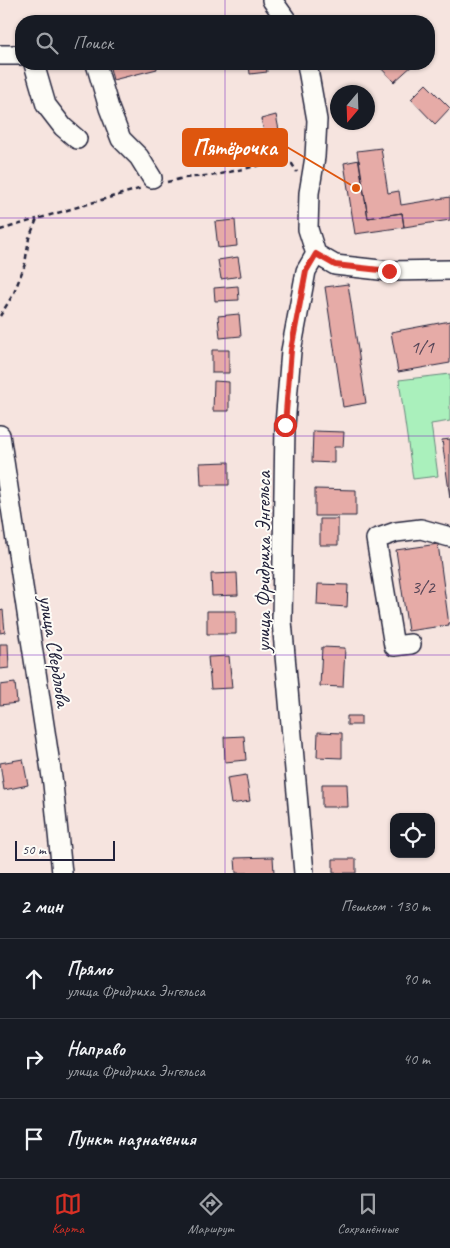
<!DOCTYPE html>
<html lang="ru">
<head>
<meta charset="utf-8">
<style>
	:root { --surface:#171b24; --page:#20242c; --text:#f1f3f6; --muted:#9ea1a6; --line:#363941; --accent:#d93025 }
	body { margin:0; font-family:Caveat,sans-serif; background:var(--page); color:var(--text) }
	.controls { position:absolute; right:15px; bottom:15px; display:grid; overflow:hidden; border-radius:10px; box-shadow:0 1px 4px #0004 }
	.controls button { width:45px; height:45px; display:grid; place-items:center; padding:0; border:0; border-bottom:1px solid var(--line); background:var(--surface); color:var(--text); font:25px sans-serif }
	.compass { position:absolute; left:330px; top:85px; width:45px; height:45px; border-radius:50%; background:var(--surface); box-shadow:0 1px 4px #0004; rotate:199deg }
	.scale { position:absolute; left:15px; bottom:12px; width:100px; box-sizing:border-box; padding-left:5px; border:2px solid #22223b; border-top:0; font-size:14px; line-height:18px; white-space:nowrap; color:#22223b; -webkit-text-stroke:4px #fdfcf7; paint-order:stroke }
	.stop { position:absolute; width:15px; height:15px; margin:-11px; border:4px solid #d93025; border-radius:50%; background:#fff }
	.stop.end { background:#d93025; border-color:#fff; box-shadow:0 1px 5px #0008 }
	.list { margin:0; padding:0; list-style:none }
	h2 { display:flex; justify-content:space-between; align-items:center; height:65px; margin:0; padding:0 20px; font-size:21px }
	h2 small { font-size:16px; font-weight:400; color:var(--muted) }
	.list li { display:grid; grid-template-columns:32px 1fr auto; gap:15px; align-items:center; box-sizing:border-box; height:80px; padding:0 20px; border-top:1px solid var(--line) }
	.list b { display:block; font-size:19px; white-space:nowrap }
	.list p { margin:0; font-size:16px; white-space:nowrap; color:var(--muted) }
	.list em { font-size:16px; font-style:normal; color:var(--muted) }
	.icon { flex:none; width:28px; height:28px; fill:none; stroke:currentColor; stroke-width:2; stroke-linecap:round; stroke-linejoin:round }
	.map { position:relative; flex:none; width:450px; height:873px; overflow:hidden }
	.search { position:absolute; background:var(--surface); box-shadow:0 1px 4px #0004; left:15px; right:15px; top:15px; height:55px; display:flex; align-items:center; gap:12px; box-sizing:border-box; padding:0 18px; border-radius:20px; color:var(--muted); font-size:19px }
	.sheet { height:305px; background:var(--surface) }
	nav { display:flex; justify-content:space-around; align-items:center; box-sizing:border-box; height:70px; border-top:1px solid var(--line); background:var(--surface); font-size:14px; color:var(--muted) }
	nav a { display:grid; justify-items:center; gap:2px }
	nav .on { color:var(--accent) }
	.map>svg:first-child { display:block }
	.green { fill:#aaf0bc; stroke:#66897c }
	.building { fill:#e6aba7; stroke:#22223b }
	.lines { fill:none; stroke-linecap:round; stroke-linejoin:round }
	.minor-casing { stroke:#22223b; stroke-width:22 }
	.path { stroke:#22223b; stroke-width:2.5; stroke-dasharray:5 4; stroke-linecap:butt }
	.minor { stroke:#fdfcf7; stroke-width:19 }
	.route { stroke:#d93025; stroke-width:6 }
	.grid { fill:none; stroke:#7b2cbf; stroke-width:1; stroke-opacity:0.55 }
	.labels { text-anchor:middle; dominant-baseline:central; stroke-width:4; stroke-linejoin:round; paint-order:stroke }
	.number-label { font-size:19px; fill:#534456 }
	.street-label { font-size:21px; fill:#22223b; stroke:#fdfcf7 }
	.leader { fill:none; stroke:#de560e; stroke-width:2 }
	.callout-dot { fill:#de560e; stroke:#fdfcf7; stroke-width:2 }
	.callout { fill:#de560e; stroke:#de560e; stroke-width:2 }
	.callout-label { font-size:22px; text-anchor:middle; font-weight:bold; fill:#fff }
</style>
</head>
<body>
<div class="map">
<svg width="450" height="873" viewBox="0 0 450 873">
	<rect width="100%" height="100%" fill="#f6e4df"/>
	<filter id="ink" filterUnits="userSpaceOnUse"><feTurbulence type="fractalNoise" baseFrequency=".02" numOctaves="2"/><feDisplacementMap in="SourceGraphic" scale="10" xChannelSelector="R" yChannelSelector="G"/><feConvolveMatrix kernelMatrix="1 2 1 2 8 2 1 2 1" color-interpolation-filters="sRGB"/></filter>
	<g filter="url(#ink)">
		<path class="green" d="M450,374V421L431,424L438,476L413,479L399,380Z"/>
		<path class="building" d="M109,64H156L157,69L113,80Z
			M249,64H266L267,72L250,74Z
			M381,64H414L394,82L379,66Z
			M426,84L450,108L435,124L411,99Z
			M276,115L281,140L267,144L261,119Z
			M381,148L388,193L399,191L401,205L450,197V220L404,227L402,213L368,218L357,151Z
			M359,160L368,218L402,213L404,227L355,234L344,163Z
			M235,220L237,246L218,248L215,222Z
			M238,257L241,276L221,279L218,260Z
			M348,284L366,403L343,407L325,287Z
			M238,286L239,300L215,301L214,288Z
			M239,314L241,336L220,338L218,316Z
			M450,321V363L398,372L391,332Z
			M212,350H229V373H212Z
			M214,381L229,382V411H213Z
			M313,431L344,432L343,447H334V463L312,462Z
			M450,439V498L442,440Z
			M229,462V485H201L200,463Z
			M315,489L356,490V516H315Z
			M320,519H338V545H320Z
			M438,544L449,625L408,631L396,550Z
			M237,573L238,595L212,596L211,574Z
			M318,584L348,585L347,607L317,605Z
			M3,610L5,632L0,633V611Z
			M207,611H236V634H207Z
			M0,644H8L9,668L0,669Z
			M322,647L345,648L343,687L320,686Z
			M229,656L232,688L211,689L208,657Z
			M15,683L17,703L0,705V685Z
			M347,716H361V725H347Z
			M318,732L342,733V758L317,757Z
			M244,736L246,760L225,762L224,737Z
			M23,759L28,785L4,790L0,763Z
			M246,775L250,801L231,804L227,778Z
			M322,784H347L348,807H322Z
			M273,857L274,873H236L235,858Z
			M333,859H356V873H333Z"/>
		<g class="lines">
			<g class="minor-casing">
				<path id="minor" d="M272,0L287,21
					M0,55H21
					M34,64L46,105L63,127L77,139
					M96,64L109,108L121,139L139,157L152,178
					M307,64L317,120L315,157L309,193L308,229L316,254L335,265L389,271L450,270
					M0,435L53,784L62,873
					M411,644L394,646L376,539L396,532L421,529L450,537
					M304,873L282,621L285,425L291,351L306,271L316,254"/>
			</g>
			<path class="path" d="M167,182L184,178L216,175L270,163L292,164L297,172
				M0,230L37,219
				M0,316L14,293L25,264L29,238L37,219L142,188"/>
			<use href="#minor" class="minor"/>
		</g>
	</g>
	<g class="lines" filter="url(#ink)">
		<path class="route" d="M285,425L291,350L306,271L316,254L335,265L389,271"/>
	</g>
	<path class="grid" d="M225,0V21M225,64V873M0,218H450M0,436H450M0,655H450"/>
	<g class="labels">
		<g class="number-label">
			<text x="422" y="347">1/1</text>
			<text x="423" y="587">3/2</text>
		</g>
		<g class="street-label">
			<text transform="translate(263 562) rotate(-90)">улица Фридриха Энгельса</text>
			<text transform="translate(55 651) rotate(81)">улица Свердлова</text>
		</g>
	</g>
	<path class="leader" d="M356 188L287 147"/>
	<circle class="callout-dot" cx="356" cy="188" r="5"/>
	<rect class="callout" x="183" y="129" width="104" height="37" rx="5"/>
	<g class="callout-label">
		<text x="235" y="155">Пятёрочка</text>
	</g>
</svg>
<div class="controls">
<button><svg class="icon" aria-label="locate" viewBox="0 0 24 24"><circle cx="12" cy="12" r="6"/><path d="M12 2v4M12 18v4M2 12h4M18 12h4"/></svg></button>
</div>
<svg class="compass" viewBox="-18 -18 36 36"><path d="M0-13l5 13h-10z" fill="#e53935"/><path d="M0 13l5-13h-10z" fill="#9ea1a6"/></svg>
<div class="scale">50 m</div>
<div class="stop" style="left:285px;top:425px"></div>
<div class="stop end" style="left:389px;top:271px"></div>
<div class="search"><svg class="icon" aria-label="search" viewBox="0 0 24 24"><circle cx="10" cy="10" r="6"/><path d="M15 15l6 6"/></svg>Поиск</div>
</div>
<section class="sheet">
<h2>2 мин<small>Пешком · 130 m</small></h2>
<ul class="list">
<li><svg class="icon" aria-label="ahead" viewBox="0 0 24 24"><path d="M12 20V5M6 11l6-6 6 6"/></svg><div><b>Прямо</b><p>улица Фридриха Энгельса</p></div><em>90 m</em></li>
<li><svg class="icon" aria-label="right" viewBox="0 0 24 24"><path d="M7 20v-9h11M14 6l5 5-5 5"/></svg><div><b>Направо</b><p>улица Фридриха Энгельса</p></div><em>40 m</em></li>
<li><svg class="icon" aria-label="arrive" viewBox="0 0 24 24"><path d="M6 21V4h12l-3 4 3 4H6"/></svg><div><b>Пункт назначения</b></div></li>
</ul>
</section>
<nav>
<a class="on"><svg class="icon" aria-label="map" viewBox="0 0 24 24"><path d="M3 6l6-2 6 2 6-2v14l-6 2-6-2-6 2zM9 4v14M15 6v14"/></svg>Карта</a>
<a><svg class="icon" aria-label="directions" viewBox="0 0 24 24"><path d="M12 3l9 9-9 9-9-9zM9 14v-3h6M13 9l2 2-2 2"/></svg>Маршрут</a>
<a><svg class="icon" aria-label="saved" viewBox="0 0 24 24"><path d="M7 4h10v16l-5-4-5 4z"/></svg>Сохранённые</a>
</nav>
</body>
</html>
